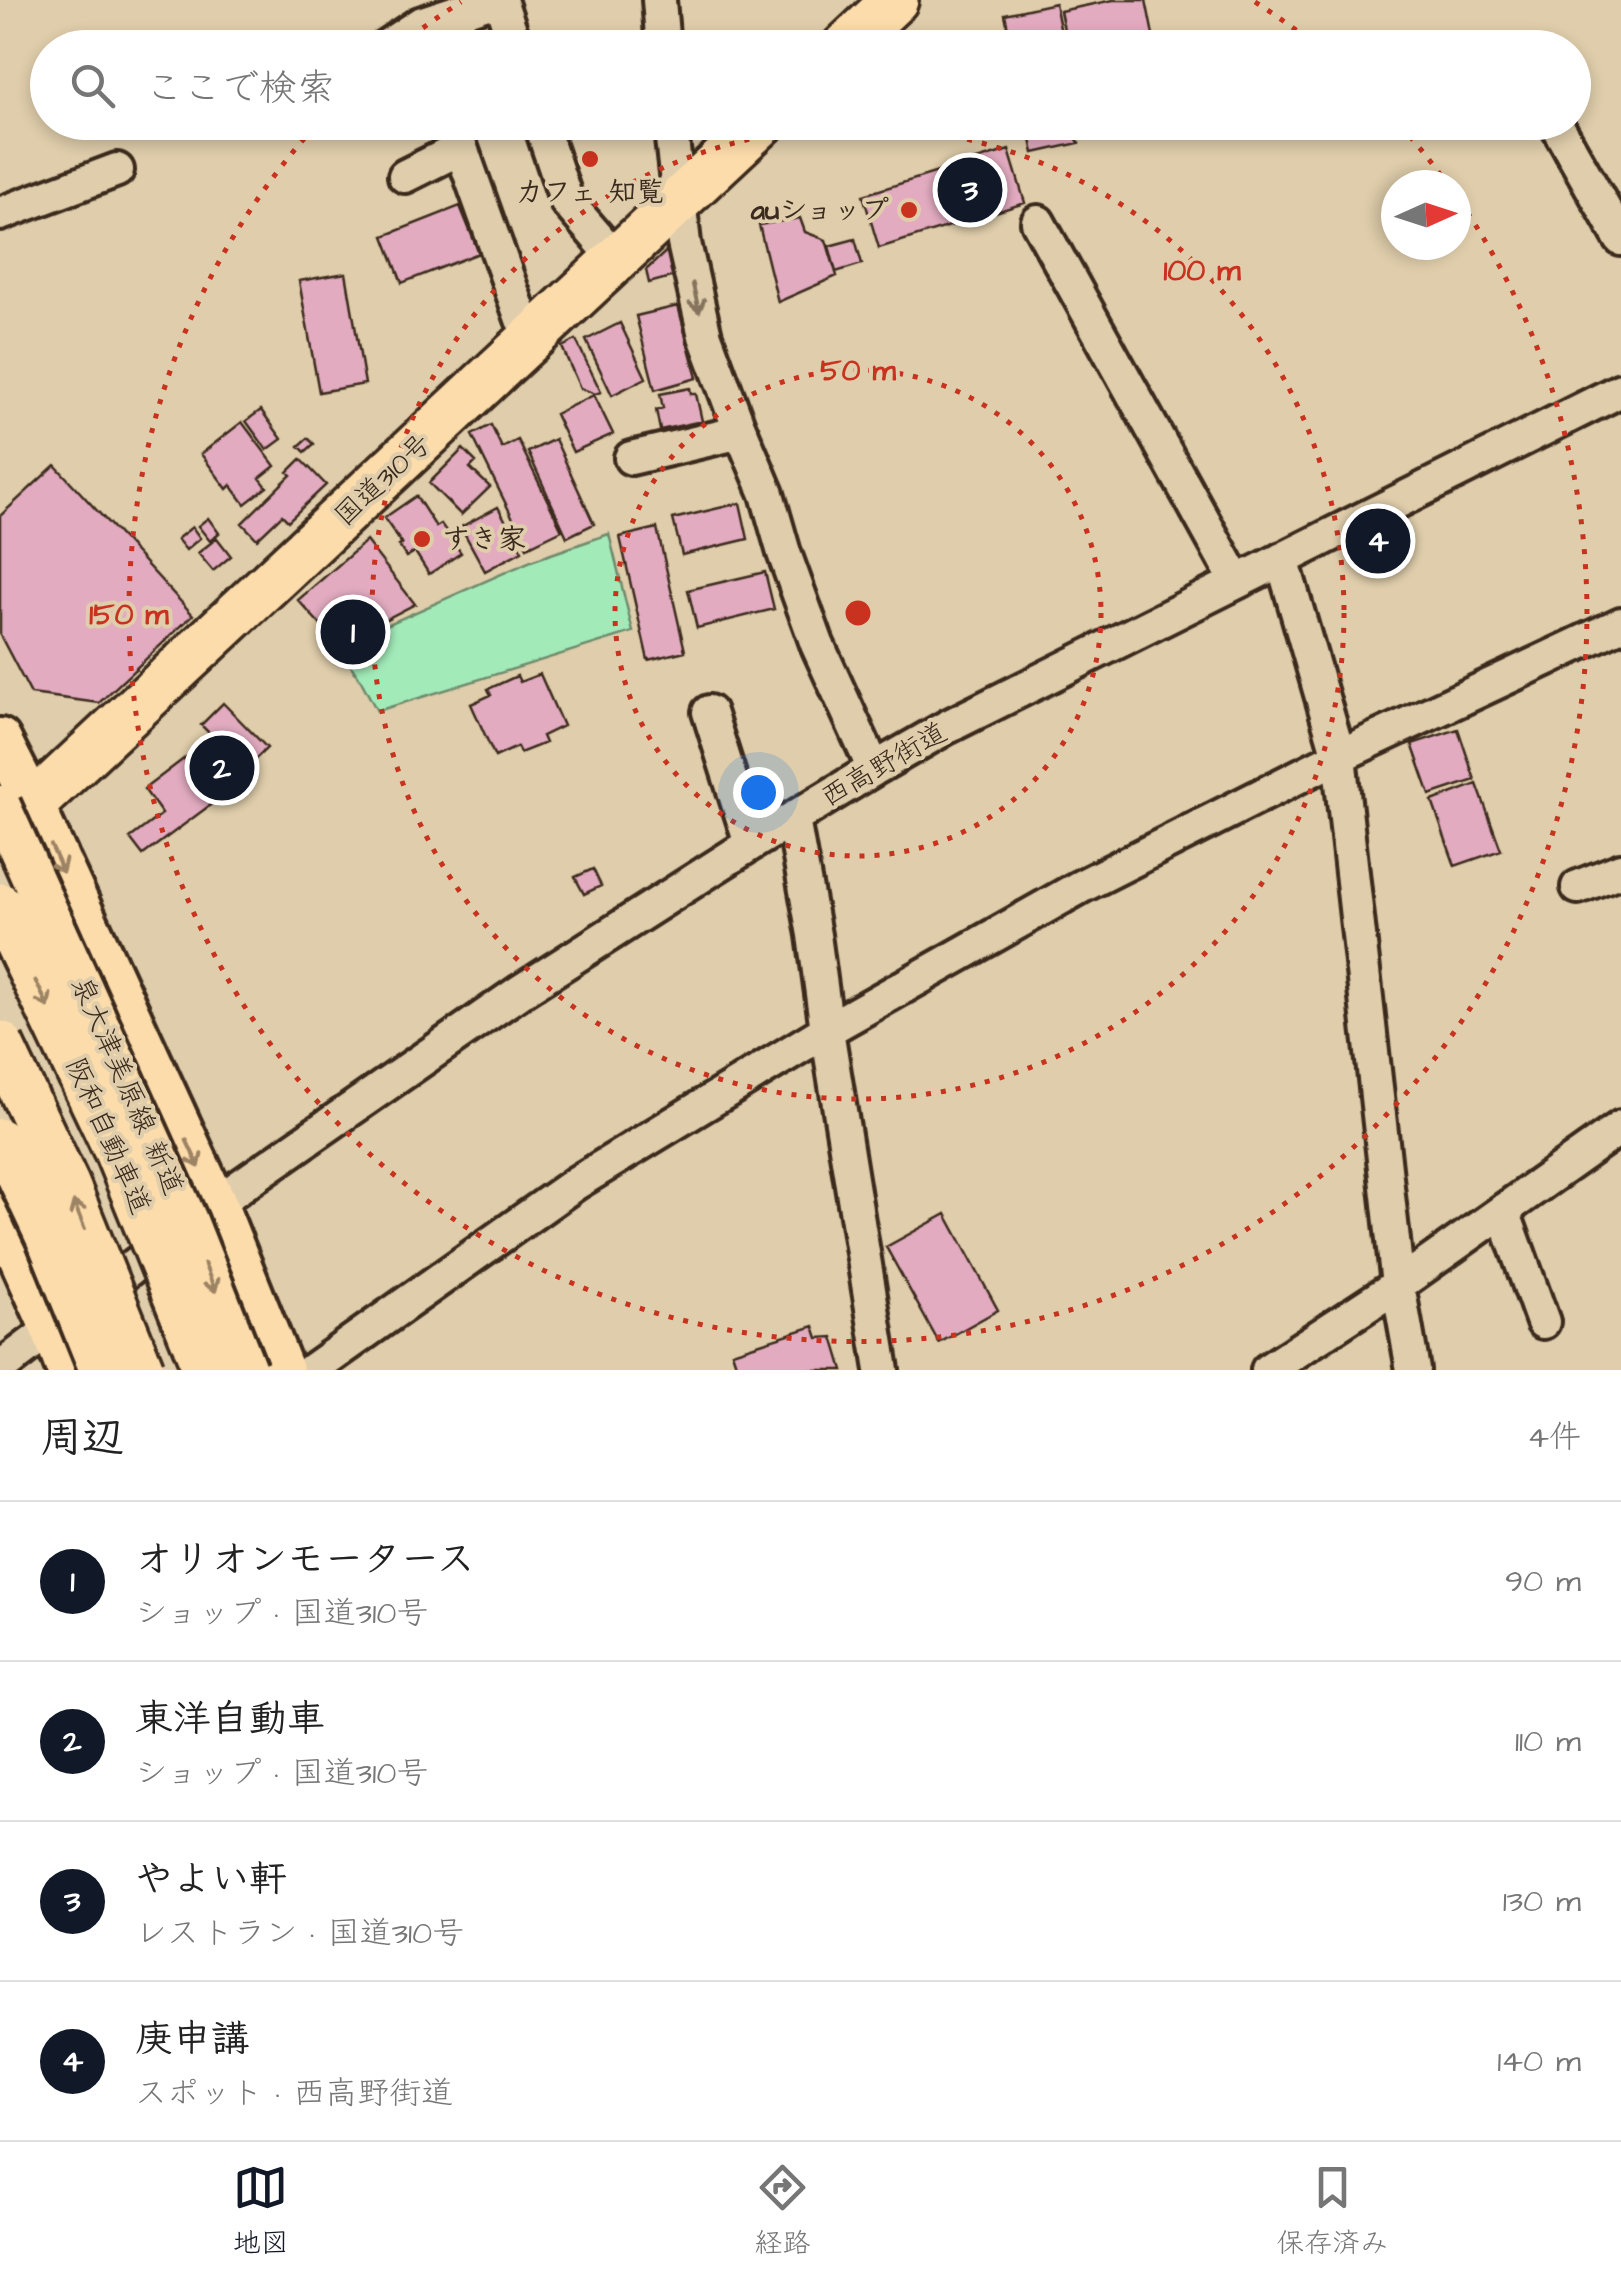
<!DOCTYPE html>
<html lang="ja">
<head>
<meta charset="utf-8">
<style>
	:root { --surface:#fff; --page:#f6f6f6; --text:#222; --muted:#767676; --line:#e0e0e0; --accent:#111827 }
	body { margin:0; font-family:"Architects Daughter","Klee One",sans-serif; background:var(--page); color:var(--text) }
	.compass { position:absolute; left:1381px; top:170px; width:90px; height:90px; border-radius:50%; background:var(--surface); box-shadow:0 5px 15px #0003; rotate:87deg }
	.you { position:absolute; left:758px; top:792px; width:35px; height:35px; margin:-25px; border:8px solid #fff; border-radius:50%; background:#1a73e8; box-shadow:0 0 0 15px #1a73e833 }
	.badge { display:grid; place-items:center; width:65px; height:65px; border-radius:50%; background:var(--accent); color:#fff; font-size:32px; font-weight:700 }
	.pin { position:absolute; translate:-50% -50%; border:5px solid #fff; box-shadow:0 2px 10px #0006 }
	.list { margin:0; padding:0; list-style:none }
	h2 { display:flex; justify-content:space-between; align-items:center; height:130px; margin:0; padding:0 40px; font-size:42px }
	h2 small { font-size:32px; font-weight:400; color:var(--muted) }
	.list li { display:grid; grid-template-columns:65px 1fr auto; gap:30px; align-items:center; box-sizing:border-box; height:160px; padding:0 40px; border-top:2px solid var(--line) }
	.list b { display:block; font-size:38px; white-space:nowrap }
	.list p { margin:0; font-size:32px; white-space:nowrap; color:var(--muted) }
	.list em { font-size:32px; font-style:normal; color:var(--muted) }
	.icon { flex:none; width:55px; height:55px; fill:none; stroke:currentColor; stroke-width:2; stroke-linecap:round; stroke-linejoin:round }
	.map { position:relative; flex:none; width:1621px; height:1370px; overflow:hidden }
	.search { position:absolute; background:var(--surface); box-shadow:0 5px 15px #0003; left:30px; right:30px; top:30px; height:110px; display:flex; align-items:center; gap:25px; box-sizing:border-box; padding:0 35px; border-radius:55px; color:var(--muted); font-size:38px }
	.sheet { height:770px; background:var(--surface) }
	nav { display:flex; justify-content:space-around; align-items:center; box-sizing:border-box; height:140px; border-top:2px solid var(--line); background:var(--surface); font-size:28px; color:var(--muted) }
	nav a { display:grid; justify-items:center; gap:5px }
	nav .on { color:var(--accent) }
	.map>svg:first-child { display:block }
	.green { fill:#a2ebb9; stroke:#6e8a6c; stroke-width:2.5 }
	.building { fill:#e2abc0; stroke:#3b2a1e; stroke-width:2.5 }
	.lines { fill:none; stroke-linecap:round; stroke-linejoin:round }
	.minor-casing { stroke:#3b2a1e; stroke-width:40 }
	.major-casing { stroke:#3b2a1e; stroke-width:48 }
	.highway-casing { stroke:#3b2a1e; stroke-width:52 }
	.minor { stroke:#dfcdab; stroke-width:32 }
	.major { stroke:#fcdcab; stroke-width:40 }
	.highway { stroke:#fcdcab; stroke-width:45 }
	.major-bridge-casing { stroke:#3b2a1e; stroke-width:48; stroke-linecap:butt }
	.highway-bridge-casing { stroke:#3b2a1e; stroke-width:52; stroke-linecap:butt }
	.major-bridge { stroke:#fcdcab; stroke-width:40 }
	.highway-bridge { stroke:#fcdcab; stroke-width:45 }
	.oneway { stroke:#85735d }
	.oneway2 { stroke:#9c8364 }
	.ring { fill:none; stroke:#c8321e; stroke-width:5; stroke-dasharray:5 10 }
	.poi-dot { fill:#c8321e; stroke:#dfcdab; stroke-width:4 }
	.labels { text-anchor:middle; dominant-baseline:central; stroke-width:8; stroke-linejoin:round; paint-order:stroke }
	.poi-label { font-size:28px; font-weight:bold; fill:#3b2a1e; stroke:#dfcdab }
	.street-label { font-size:28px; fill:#3b2a1e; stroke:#dfcdab }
	.centre { fill:#c8321e; stroke:#dfcdab; stroke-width:5 }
	.ring-label { font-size:30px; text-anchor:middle; font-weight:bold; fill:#c8321e; stroke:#dfcdab; stroke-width:8; stroke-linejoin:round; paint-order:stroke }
</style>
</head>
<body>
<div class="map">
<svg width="1621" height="1370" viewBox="0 0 1621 1370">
	<rect width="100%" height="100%" fill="#dfcdab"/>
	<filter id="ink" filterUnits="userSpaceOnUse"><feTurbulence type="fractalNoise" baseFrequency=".01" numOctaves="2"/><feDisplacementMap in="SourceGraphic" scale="20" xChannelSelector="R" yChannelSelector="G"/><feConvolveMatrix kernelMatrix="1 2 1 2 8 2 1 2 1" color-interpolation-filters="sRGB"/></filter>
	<g filter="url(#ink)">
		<path class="green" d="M609,534L633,632L377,711L361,681L341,651L357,638L531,561Z"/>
		<path class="building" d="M1113,0H1146L1153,35L1151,36L1152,44L1133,48H1068L1060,11Z
			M1055,3L1064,48H1012L1005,14Z
			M1027,122H1088V125L1082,127L1084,137L1077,139L1079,143L1034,153Z
			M1009,150L1025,203L879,248L863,195Z
			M460,206L479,253L402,283L384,236Z
			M800,218L805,232L826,240L837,276L778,302L759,225Z
			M855,239L862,264L836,272L829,246Z
			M672,246L682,274L649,283L646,270Z
			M346,273L365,384L319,392L299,281Z
			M678,306L697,378L655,390L636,316Z
			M620,323L646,378L612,395L586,340Z
			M576,340L601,392L595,394L580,388L562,347Z
			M690,388L691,394H696L702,421L660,430L656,410L663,408L660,394Z
			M594,395L613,434L573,452L555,414Z
			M261,410L282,439L267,450L246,421Z
			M242,422L275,466L260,478L267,487L245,504L231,485L227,489L201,454Z
			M491,425L502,448L518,440L562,530L527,547L472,435Z
			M308,438L314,444L305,452L299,446Z
			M555,439L594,524L567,537L528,452Z
			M463,449L476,462L470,468L490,487L461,515L429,483Z
			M301,459L326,485L288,521L282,515L257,539L242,523L291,475L288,472Z
			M55,465L193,615L99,703L31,694L0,635V516Z
			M416,496L436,527L441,524L461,553L429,574L415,552L406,557L399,546L402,544L384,518Z
			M740,503L748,539L682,555L673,519Z
			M498,507L522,551L485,571L461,527Z
			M208,518L219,533L210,541L198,526Z
			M192,527L200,538L186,550L177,539Z
			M657,528L685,651L648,660L620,537Z
			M217,538L231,556L213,571L198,553Z
			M366,541L415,604L338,644L298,600Z
			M765,572L774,609L697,628L688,590Z
			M540,674L563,726L542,736L545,743L520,753L517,747L495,757L471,704L491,695L488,689L517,676L520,682Z
			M223,703L267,748L245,769L201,725Z
			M1458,729L1475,780L1430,795L1412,744Z
			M206,742L226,769L232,764L244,780L143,855L130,838L162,814L144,789Z
			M1477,784L1501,850L1455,866L1432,801Z
			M593,869L601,886L584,894L575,877Z
			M946,1214L998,1310L939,1343L886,1247Z
			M814,1326L818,1338L833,1337L843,1370H738L732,1352Z"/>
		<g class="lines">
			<g class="minor-casing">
				<path id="minor" d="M500,0L516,48
					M659,0L663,48
					M384,48L420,24L493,0
					M540,122L567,202L618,261
					M670,122L684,243L705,336L738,425L767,494L784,553L817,644L874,769
					M1555,122L1621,239
					M405,176L461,148L522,319L534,338
					M0,214L117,170
					M1038,222L1237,582
					M631,458L741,432
					M1282,559L1339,756L1398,1285L1413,1370
					M709,712L751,844
					M793,819L814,935L827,1030L882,1370
					M1578,887L1621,870
					M1503,1211L1543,1322
					M0,1368L216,1203L521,991L751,844L874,769L947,727L1621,390
					M312,1370L576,1183L827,1030L1080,887L1339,756L1621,624
					M1268,1370L1398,1285L1621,1127"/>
			</g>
			<g class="major-casing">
				<path id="major" d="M0,739L33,804L216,1203L283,1370
					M0,1214L52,1330L67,1370"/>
			</g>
			<g class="highway-casing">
				<path id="highway" d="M844,48L895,0
					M0,835L763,122"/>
			</g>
			<use href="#minor" class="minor"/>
			<use href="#major" class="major"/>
			<use href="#highway" class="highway"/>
			<g class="major-bridge-casing">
				<path id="major-bridge" d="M0,806L187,1221L246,1370
					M0,1139L48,1241L100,1370"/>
			</g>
			<g class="highway-bridge-casing">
				<path id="highway-bridge" d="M0,906L117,1151L206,1370
					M0,1044L66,1184L141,1370"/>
			</g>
			<use href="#major-bridge" class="major-bridge"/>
			<use href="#highway-bridge" class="highway-bridge"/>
		</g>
		<defs><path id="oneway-shaft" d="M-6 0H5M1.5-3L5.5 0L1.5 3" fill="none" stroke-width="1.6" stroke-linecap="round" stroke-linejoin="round" transform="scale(2.5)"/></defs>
		<use class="oneway" href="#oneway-shaft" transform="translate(696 298) rotate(77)"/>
		<g class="oneway2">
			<use href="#oneway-shaft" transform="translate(57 859) rotate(66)"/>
			<use href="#oneway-shaft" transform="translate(42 994) rotate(64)"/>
			<use href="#oneway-shaft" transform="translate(193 1154) rotate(65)"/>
			<use href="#oneway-shaft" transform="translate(79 1215) rotate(-112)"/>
			<use href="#oneway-shaft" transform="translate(210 1278) rotate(68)"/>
		</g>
	</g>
	<g class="ring">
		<circle cx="858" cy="613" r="243"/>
		<circle cx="858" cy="613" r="486"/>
		<path d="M399 46A729 729 0 0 1 461 2M1255 2A729 729 0 0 1 1317 46M1400 125A729 729 0 0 1 1448 185M1459 200A729 729 0 1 1 316 125"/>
	</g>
	<g class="poi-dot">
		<circle cx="590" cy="159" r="10"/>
		<circle cx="909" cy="210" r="10"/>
		<circle cx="422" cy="539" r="10"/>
	</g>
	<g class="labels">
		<g class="poi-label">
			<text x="590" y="192">カフェ 知覧</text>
			<text x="889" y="210" text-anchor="end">auショップ</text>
			<text x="442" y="539" text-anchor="start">すき家</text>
		</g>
		<g class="street-label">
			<text transform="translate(383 480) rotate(-43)">国道310号</text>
			<text transform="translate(884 765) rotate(-30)">西高野街道</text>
			<text transform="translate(127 1086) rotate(66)">泉大津美原線 新道</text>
			<text transform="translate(108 1136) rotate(66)">阪和自動車道</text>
		</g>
	</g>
	<circle cx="858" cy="613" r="15" class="centre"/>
	<g class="ring-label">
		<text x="1202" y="280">100 m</text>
		<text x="858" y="380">50 m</text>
		<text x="129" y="624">150 m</text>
	</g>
</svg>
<svg class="compass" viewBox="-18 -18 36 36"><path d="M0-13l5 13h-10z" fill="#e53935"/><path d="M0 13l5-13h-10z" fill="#767676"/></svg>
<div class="you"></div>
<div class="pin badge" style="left:353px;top:632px">1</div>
<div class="pin badge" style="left:222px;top:768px">2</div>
<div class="pin badge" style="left:970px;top:190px">3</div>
<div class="pin badge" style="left:1378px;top:541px">4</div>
<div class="search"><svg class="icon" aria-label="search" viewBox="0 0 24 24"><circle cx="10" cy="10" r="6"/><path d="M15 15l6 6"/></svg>ここで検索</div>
</div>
<section class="sheet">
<h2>周辺<small>4件</small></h2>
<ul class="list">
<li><span class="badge">1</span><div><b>オリオンモータース</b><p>ショップ · 国道310号</p></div><em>90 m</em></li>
<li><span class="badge">2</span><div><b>東洋自動車</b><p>ショップ · 国道310号</p></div><em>110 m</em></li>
<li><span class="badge">3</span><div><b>やよい軒</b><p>レストラン · 国道310号</p></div><em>130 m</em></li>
<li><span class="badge">4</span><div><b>庚申講</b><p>スポット · 西高野街道</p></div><em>140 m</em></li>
</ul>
</section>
<nav>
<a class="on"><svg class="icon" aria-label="map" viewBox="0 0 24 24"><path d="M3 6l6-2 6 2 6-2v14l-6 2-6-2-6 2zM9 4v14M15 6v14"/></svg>地図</a>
<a><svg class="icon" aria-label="directions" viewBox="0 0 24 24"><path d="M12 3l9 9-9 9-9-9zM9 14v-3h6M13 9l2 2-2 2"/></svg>経路</a>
<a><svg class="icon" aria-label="saved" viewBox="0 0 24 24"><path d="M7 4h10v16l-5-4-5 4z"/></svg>保存済み</a>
</nav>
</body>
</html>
